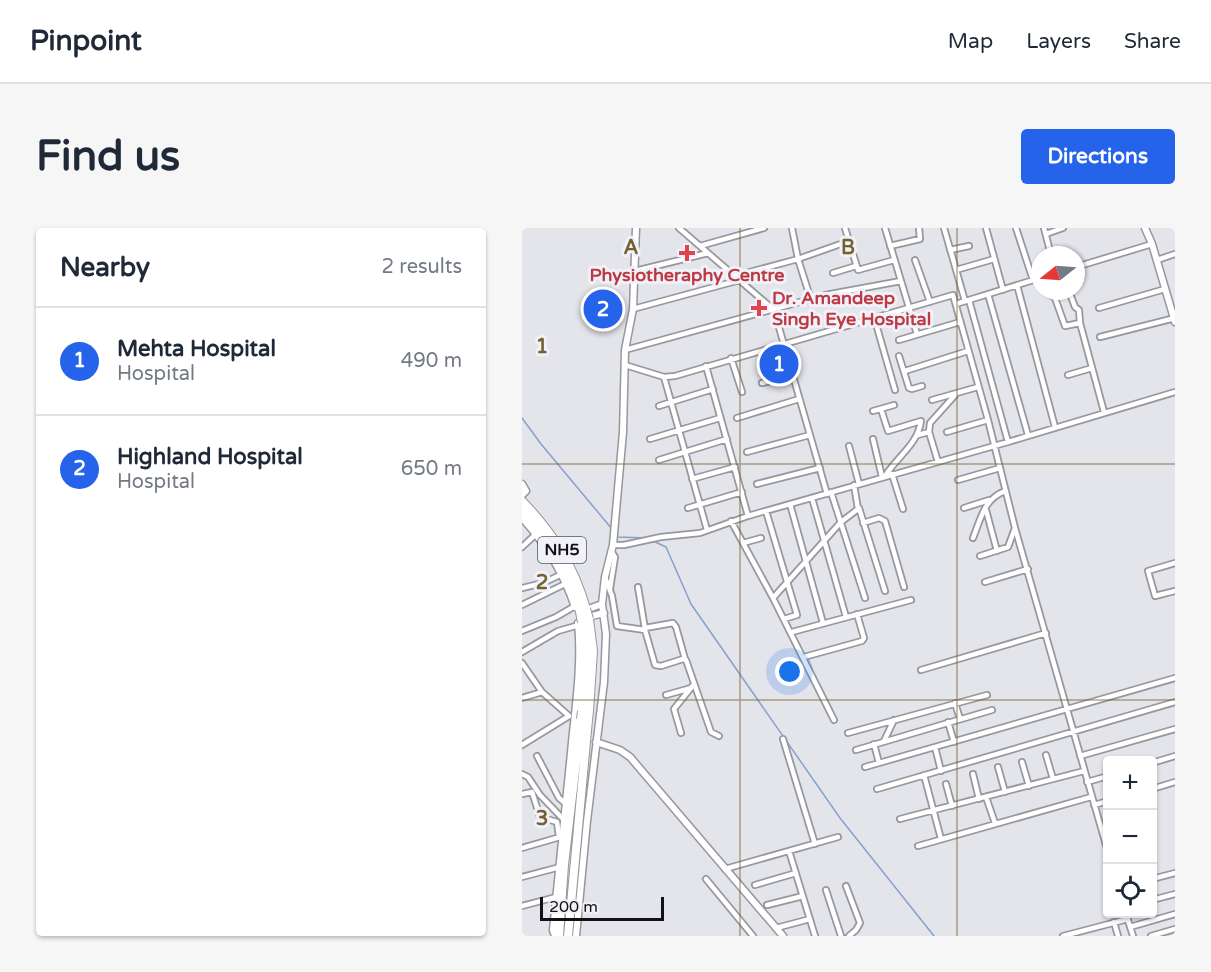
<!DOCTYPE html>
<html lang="en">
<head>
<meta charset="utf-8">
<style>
	:root { --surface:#fff; --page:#f6f6f7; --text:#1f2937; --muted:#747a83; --line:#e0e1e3; --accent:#2563eb }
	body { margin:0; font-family:"Varela Round",sans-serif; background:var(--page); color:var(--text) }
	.controls { position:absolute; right:18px; bottom:18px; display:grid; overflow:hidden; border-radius:6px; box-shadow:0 2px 4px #0004 }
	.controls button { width:54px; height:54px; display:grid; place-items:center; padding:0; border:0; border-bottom:2px solid var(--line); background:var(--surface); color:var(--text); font:30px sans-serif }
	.compass { position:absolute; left:509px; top:18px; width:54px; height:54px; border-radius:50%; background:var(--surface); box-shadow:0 2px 4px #0004; rotate:253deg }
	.scale { position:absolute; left:18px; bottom:15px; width:124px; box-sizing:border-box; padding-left:6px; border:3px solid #121214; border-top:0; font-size:16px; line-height:21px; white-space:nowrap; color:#121214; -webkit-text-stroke:4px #f1f1f9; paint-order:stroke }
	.you { position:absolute; left:268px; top:444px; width:21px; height:21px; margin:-15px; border:4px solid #fff; border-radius:50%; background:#1a73e8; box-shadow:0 0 0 9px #1a73e833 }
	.badge { display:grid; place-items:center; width:39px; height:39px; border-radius:50%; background:var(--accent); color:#fff; font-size:20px; font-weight:700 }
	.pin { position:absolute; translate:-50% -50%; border:3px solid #fff; box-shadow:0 2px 6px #0006 }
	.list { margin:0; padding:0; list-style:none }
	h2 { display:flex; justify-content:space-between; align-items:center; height:78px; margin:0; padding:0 24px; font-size:26px }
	h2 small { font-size:20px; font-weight:400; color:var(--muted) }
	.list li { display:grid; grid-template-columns:39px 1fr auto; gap:18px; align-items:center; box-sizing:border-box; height:108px; padding:0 24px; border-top:2px solid var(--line) }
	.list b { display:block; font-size:22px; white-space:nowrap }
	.list p { margin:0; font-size:20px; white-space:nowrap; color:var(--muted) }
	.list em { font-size:20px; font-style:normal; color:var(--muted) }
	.icon { flex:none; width:33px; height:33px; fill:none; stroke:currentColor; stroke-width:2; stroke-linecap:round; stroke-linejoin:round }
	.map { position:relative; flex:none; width:653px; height:708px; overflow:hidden; border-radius:6px }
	header { display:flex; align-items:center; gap:36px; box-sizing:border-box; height:84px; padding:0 30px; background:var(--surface); border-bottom:2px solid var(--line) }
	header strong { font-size:28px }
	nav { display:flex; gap:33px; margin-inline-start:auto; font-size:21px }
	.intro { display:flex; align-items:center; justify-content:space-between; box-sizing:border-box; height:144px; padding:0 36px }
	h1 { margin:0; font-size:42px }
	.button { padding:15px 27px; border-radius:6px; background:var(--accent); color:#fff; font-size:21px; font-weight:700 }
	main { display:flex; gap:36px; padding:0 36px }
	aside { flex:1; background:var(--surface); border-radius:6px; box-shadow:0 2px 4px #0004 }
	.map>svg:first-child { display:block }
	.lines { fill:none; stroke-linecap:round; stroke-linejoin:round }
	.stream { stroke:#87a0cd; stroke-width:1.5 }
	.street-casing { stroke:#97979e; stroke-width:8 }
	.secondary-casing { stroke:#97979e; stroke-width:9 }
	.highway-casing { stroke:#97979e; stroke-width:10 }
	.street { stroke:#fff; stroke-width:4.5 }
	.secondary { stroke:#fff; stroke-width:6 }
	.highway { stroke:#fff; stroke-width:8 }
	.highway-bridge-casing { stroke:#97979e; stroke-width:10; stroke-linecap:butt }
	.highway-bridge { stroke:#fff; stroke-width:8 }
	.grid { fill:none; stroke:#75602f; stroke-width:1.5; stroke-opacity:0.55 }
	.health-dot { fill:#e0444e; stroke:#f1f1f9; stroke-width:2 }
	.labels { text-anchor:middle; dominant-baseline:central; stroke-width:6; stroke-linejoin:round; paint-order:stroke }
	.shield { fill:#f1f1f9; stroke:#555559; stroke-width:1.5 }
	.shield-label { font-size:16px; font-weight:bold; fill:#121214 }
	.health-label { font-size:18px; font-weight:bold; fill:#be3a42; stroke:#f1f1f9 }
	.grid-label { font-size:20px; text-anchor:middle; font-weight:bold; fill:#75602f; stroke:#f1f1f9; stroke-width:6; stroke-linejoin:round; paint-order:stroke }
</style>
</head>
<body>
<header>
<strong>Pinpoint</strong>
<nav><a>Map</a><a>Layers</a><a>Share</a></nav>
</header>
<div class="intro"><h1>Find us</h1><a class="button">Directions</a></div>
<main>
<aside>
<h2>Nearby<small>2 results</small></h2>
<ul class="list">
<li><span class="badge">1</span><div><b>Mehta Hospital</b><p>Hospital</p></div><em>490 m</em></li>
<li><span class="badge">2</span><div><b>Highland Hospital</b><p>Hospital</p></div><em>650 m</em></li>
</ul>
</aside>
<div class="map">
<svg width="653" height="708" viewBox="0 0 653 708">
	<rect width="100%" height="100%" fill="#e4e4eb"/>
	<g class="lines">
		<path class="stream" d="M0,190L19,216L90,301
			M95,307L96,309L125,310
			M129,312L144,319L169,376L318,590L412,708"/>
		<g class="street-casing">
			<path id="street" d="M157,0L252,82L305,266
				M270,0L276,31L289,72
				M323,0L336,42L372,32
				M363,0L395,106
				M422,0L443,73
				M464,0L481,62
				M494,0L511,52
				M522,0L529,27
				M524,6L541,0
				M178,18L242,0
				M368,18L398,11L397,0
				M428,22L447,18
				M393,32L408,74
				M635,32L653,26
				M554,39L630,16
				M434,42L472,31
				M113,43L186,25
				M311,45L334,38
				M213,48L276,31L327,13
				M495,57L533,199
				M523,63L533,70L543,98L558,95
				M547,63L553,79L557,82L558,95L582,184
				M466,66L506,207
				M447,72L486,214
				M434,76L518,50
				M577,80L643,61
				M111,81L218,52
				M352,89L373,162
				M578,109L653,90
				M377,112L438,94
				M103,122L303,67L379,53
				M377,128L387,160L390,161L400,158
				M209,130L220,164
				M103,137L142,149L153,148L431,67L466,192L493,300L586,624
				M184,138L226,288
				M383,143L446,123
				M546,147L570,140
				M142,149L185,302
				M240,155L271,148
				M410,172L456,159
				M137,178L191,161
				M359,181L366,203L399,193C396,216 375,229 363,248
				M351,183L372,177
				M215,190L277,171
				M407,204L408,195L434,166
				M425,204L466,192
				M396,207L407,204L416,234
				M128,211L198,190
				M351,211L360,249
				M327,218L337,256
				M225,224L288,207
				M137,232L205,211
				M370,246L381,281
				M170,251L213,239
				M436,252L478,240
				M235,256L298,240
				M309,264L343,370
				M290,270L324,389
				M268,276L301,395
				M166,280L220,264
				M337,280L363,363
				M442,280L467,272
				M464,282L475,323
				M244,283L275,387L262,391
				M209,293L251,370L319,294L336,281L332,257
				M341,295L357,290L363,293L382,359
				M451,310C459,290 462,271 483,263
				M221,315L239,310
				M91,317H102L139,309L178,305L226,288L486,214L653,164
				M0,319L14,306
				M458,328L486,319L493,300
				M653,335L626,343L633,368L653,363
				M83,349L90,368L95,398L123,402L133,437L139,438L161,431L164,432L189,504L197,508
				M463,354L506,341
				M116,359L123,401
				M0,360L21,355L40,346
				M88,361L93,329L89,323
				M251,370L312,492
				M0,377L45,355
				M123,400L151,395L154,399L163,431
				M0,403L34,389L53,378
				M270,404L389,372
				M0,424L36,403L57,397
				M282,429L340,413L342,410L335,386
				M0,435L20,464L47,488
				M399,442L524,405
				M144,467L169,460
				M0,470L20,464
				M433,475L438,491
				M426,494L432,514
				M159,505L152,481L172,456
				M326,505L465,467
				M261,511L293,616
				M362,513L372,492
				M352,516L357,535
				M0,517L47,488
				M413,519L419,543
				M334,522L470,482
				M524,527L531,551
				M15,528L37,570L44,576
				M558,528L653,501
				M500,534L507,558
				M630,535L653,528
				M343,539L653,450
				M476,539L483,564
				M0,546L6,549L18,567L42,592
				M451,546L457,571
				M402,547L419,611
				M565,554L586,548
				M424,556L430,578
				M355,561L653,474
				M630,561L653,554
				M0,566L10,564L18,589L35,594L37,609
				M464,569L473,595
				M572,577L586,573
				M378,591L562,543
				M396,618L569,569
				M0,620L38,609
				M267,623L293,708
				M203,641L316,609
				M0,649L38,639
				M184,651L231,708
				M630,651L653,645
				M233,657L274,645
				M324,658L338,695L334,702L327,708
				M304,662L319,708
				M630,672L653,666
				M245,677L281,668
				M0,678L34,669
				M604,686L611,708
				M592,694L596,708
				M608,699L653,686
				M254,700L288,691
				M541,708L606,691
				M629,708L653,701"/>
		</g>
		<g class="secondary-casing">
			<path id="secondary" d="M623,0L630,16L653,94
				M0,256L4,263L0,267
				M0,290C24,316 42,346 53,379
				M61,383L80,376
				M62,390L82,385
				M74,514L98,522L108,529L261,708
				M33,708L31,702C37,640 44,577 50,514C54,475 60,434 56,395
				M54,708L65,593L82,454L84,406L80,376L83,349L91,317L101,204L103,122L111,81L114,0"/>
		</g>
		<g class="highway-casing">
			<path id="highway" d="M0,273C31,305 52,338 64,381
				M0,283C28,312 49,345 58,384
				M67,391L71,423L67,483
				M60,394L63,421L60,483
				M37,708L42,637L59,491
				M46,708L66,492"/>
		</g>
		<use href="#street" class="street"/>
		<use href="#secondary" class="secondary"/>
		<use href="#highway" class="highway"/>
		<g class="highway-bridge-casing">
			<path id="highway-bridge" d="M64,381L67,391
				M58,384L60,394
				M59,491L60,483
				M66,492L67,483"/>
		</g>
		<use href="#highway-bridge" class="highway-bridge"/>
	</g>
	<path class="grid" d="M218,0V708M435,0V708M0,236H653M0,472H653"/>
	<g class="health-dot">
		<path d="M162 16h6v6h6v6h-6v6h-6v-6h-6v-6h6z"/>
		<path d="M234 71h6v6h6v6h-6v6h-6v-6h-6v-6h6z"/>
	</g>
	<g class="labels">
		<rect class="shield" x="16" y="309" width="48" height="26" rx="4.5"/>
		<g class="shield-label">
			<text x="40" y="322">NH5</text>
		</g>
		<g class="health-label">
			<text x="165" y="47">Physiotheraphy Centre</text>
			<text x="250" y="70" text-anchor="start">Dr. Amandeep<tspan x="250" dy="21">Singh Eye Hospital</tspan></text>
		</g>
	</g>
	<g class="grid-label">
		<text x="109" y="26">A</text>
		<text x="326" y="26">B</text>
		<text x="20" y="125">1</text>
		<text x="20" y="361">2</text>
		<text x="20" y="597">3</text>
	</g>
</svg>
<div class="controls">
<button>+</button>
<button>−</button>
<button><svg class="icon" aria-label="locate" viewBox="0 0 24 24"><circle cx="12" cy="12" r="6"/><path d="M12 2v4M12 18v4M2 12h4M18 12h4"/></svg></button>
</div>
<svg class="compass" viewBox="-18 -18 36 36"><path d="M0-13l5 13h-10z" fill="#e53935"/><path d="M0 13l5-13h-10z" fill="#747a83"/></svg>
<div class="scale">200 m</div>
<div class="you"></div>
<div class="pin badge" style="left:257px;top:136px">1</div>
<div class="pin badge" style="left:81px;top:81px">2</div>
</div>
</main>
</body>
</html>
